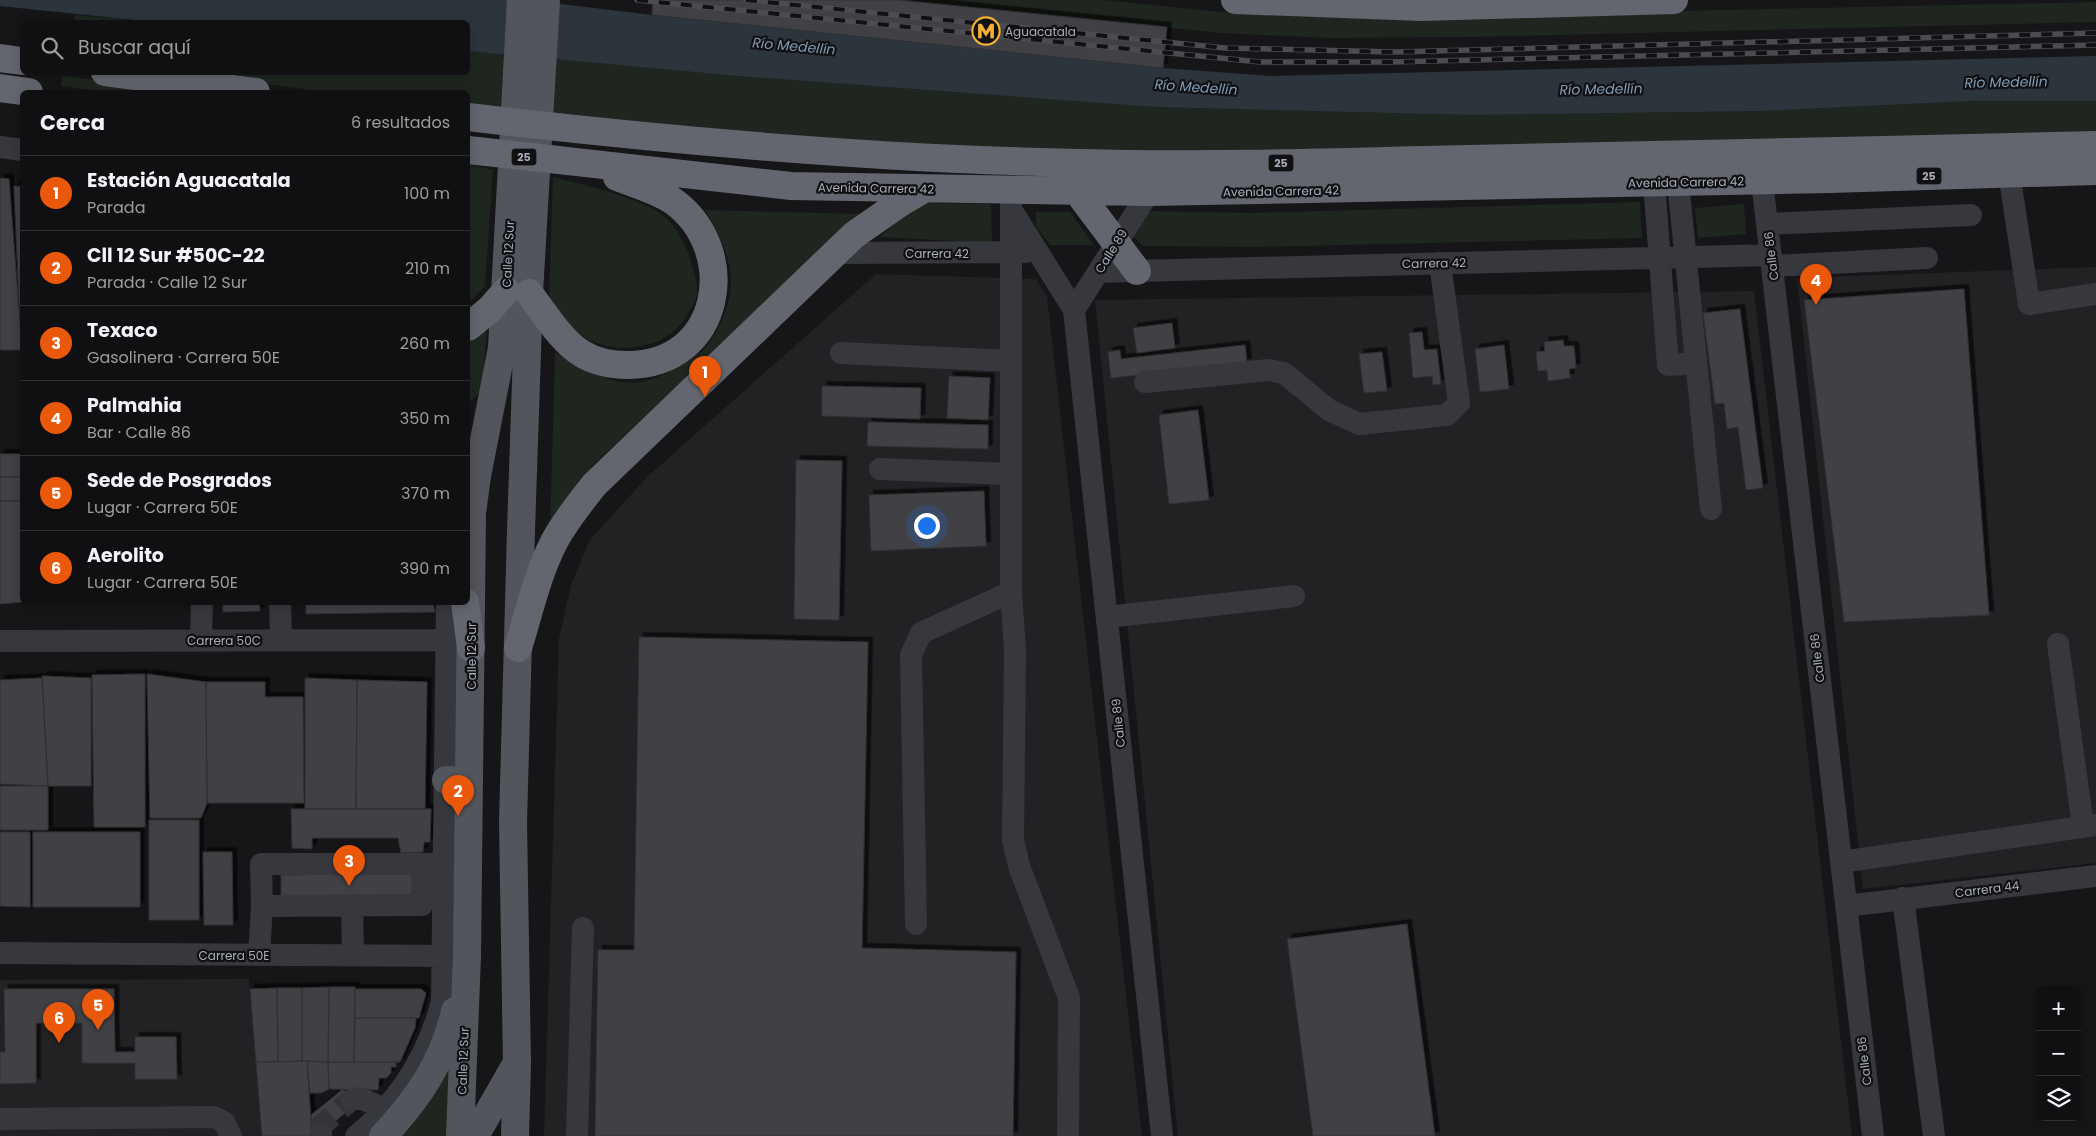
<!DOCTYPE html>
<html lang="es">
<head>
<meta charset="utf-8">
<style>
	:root { --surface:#101012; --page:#19191b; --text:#f1f3f6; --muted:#9c9d9f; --line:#303032; --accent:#ea580c }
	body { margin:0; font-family:Poppins,sans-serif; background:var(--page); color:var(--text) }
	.controls { position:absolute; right:15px; bottom:15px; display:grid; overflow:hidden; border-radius:8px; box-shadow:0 2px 12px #0003 }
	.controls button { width:45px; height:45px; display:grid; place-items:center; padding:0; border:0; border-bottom:1px solid var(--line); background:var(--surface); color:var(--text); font:25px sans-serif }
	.you { position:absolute; left:926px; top:525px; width:18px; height:18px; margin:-12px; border:4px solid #fff; border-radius:50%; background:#1a73e8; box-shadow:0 0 0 8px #1a73e833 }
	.badge { display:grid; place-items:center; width:32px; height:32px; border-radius:50%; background:var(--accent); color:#fff; font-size:16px; font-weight:700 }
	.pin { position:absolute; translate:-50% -41px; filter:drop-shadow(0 1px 2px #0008) }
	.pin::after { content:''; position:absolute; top:26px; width:18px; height:15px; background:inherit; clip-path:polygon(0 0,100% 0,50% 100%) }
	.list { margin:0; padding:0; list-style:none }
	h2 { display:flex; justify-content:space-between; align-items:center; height:65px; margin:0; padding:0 20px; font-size:21px }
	h2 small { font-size:16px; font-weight:400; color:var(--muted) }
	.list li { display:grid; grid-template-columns:32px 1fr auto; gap:15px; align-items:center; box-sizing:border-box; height:75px; padding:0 20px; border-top:1px solid var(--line) }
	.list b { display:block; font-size:19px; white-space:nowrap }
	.list p { margin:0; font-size:16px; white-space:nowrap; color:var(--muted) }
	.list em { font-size:16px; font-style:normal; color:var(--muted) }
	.icon { flex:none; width:28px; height:28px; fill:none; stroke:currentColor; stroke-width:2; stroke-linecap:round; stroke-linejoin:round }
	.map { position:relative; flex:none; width:2096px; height:1136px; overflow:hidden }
	.search { position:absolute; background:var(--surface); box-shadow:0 2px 12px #0003; left:20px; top:20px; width:450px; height:55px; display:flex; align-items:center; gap:12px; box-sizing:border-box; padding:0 18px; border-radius:8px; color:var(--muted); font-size:19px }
	.panel { position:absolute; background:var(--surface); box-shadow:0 2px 12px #0003; left:20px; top:90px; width:450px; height:515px; border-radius:8px }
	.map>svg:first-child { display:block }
	.built { fill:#222225 }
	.green { fill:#1e261f }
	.water { fill:#2c353c }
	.building { fill:#404145; stroke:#303034; filter:url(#shadow) }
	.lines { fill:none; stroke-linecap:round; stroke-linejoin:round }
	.minor-tunnel { stroke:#333438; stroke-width:22; stroke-dasharray:22 11; stroke-linecap:butt }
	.minor { stroke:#37383d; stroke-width:22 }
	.major { stroke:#53555c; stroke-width:28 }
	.highway { stroke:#63666e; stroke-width:28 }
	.rail-casing { stroke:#4a4c52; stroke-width:5.5 }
	.rail { stroke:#111113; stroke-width:4; stroke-dasharray:11; stroke-linecap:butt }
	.labels { text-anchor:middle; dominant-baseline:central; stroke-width:4.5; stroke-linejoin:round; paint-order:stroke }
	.shield { fill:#111113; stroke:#7b7e86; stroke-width:1 }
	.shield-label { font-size:11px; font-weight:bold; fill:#a8adb8 }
	.poi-label { font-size:12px; fill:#a8adb8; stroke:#111113; text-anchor:start }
	.street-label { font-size:12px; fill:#a8adb8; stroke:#111113 }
	.water-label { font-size:14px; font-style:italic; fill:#7f9bb3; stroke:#111113 }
</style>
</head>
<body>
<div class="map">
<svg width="2096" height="1136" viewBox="0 0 2096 1136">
	<defs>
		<filter id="shadow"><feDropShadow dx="4.5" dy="-4.5" stdDeviation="0" flood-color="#0009"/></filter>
	</defs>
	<rect width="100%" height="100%" fill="#161618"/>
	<path class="built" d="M2096,267V863L1863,889L1797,278Z
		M876,274L1036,279L1047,296L1142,1136H544L559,639L571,585L589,541L647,477Z
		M1754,291L1852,1136H1178L1095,300Z
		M249,979L262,1136H0V980Z"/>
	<path class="green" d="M899,0H1104L1231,13L1354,18L2096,2V22L1470,37L1328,38L1221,33Z
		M75,15L154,22H74Z
		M468,51L737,76L1155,107L1310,111L1472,115L1765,111L1971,101H2096V136L1287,158L797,142L468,110V92H328L175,73L468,72Z
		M63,76L191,92H108L61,86Z
		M468,164L493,170L485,286L468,304Z
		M553,177C583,185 633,196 658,212C674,222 682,238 688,254C693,268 698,280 697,295C696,300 692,307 689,312C672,347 621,357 587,339C571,330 560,316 549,302Z
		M1640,202L1642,238L1255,247L1143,246L1134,237L1132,228L1139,217L1152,211L1250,213Z
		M927,203L991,204L992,243L879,237L902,217Z
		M1744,204L1746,234L1698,238L1695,208Z
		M705,210L860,214L594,464L563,503L550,533L555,352C581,367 604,383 635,383C654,382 694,361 706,347C719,331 730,305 731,284C732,259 718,231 705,210Z
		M1036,212H1070L1094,245H1050L1036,227Z
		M487,329L482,391L468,403V338Z
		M449,1064L454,1136H398Z"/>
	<path class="water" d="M0,0H528L652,15L1163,68L1270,76L2096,56V101H1971L1765,111L1472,115L1310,111L1155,107L737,76L468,51V22H154L0,6Z"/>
	<path class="building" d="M653,0H898L1167,27L1163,68L652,15Z
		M0,178L9,179L22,350H0Z
		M14,186L22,187V301H19Z
		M1964,289L1989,615L1844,622L1804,300Z
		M19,301H22V341Z
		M1740,309L1763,488L1746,490L1738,427L1727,429L1724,403L1715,404L1703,313Z
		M1172,323L1175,348L1137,353L1133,328Z
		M1422,332L1424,350L1437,349L1441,384L1433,385L1432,376L1413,378L1409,333Z
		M1563,340L1564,346H1574L1576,368L1569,369L1570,378L1548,381L1547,370L1538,371L1536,352L1545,351L1544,342Z
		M1245,345L1247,363L1111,378L1108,352L1120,350L1121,359Z
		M1504,345L1509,389L1480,392L1475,349Z
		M1382,352L1387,391L1364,393L1359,354Z
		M949,376L990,378L988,420L947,418Z
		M822,386L921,388L920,419L822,416Z
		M1198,410L1209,500L1169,504L1159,415Z
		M868,422L988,425V449L867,446Z
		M0,454H22V477H0Z
		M796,460L842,461L839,620L794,619Z
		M0,477H22V501H0Z
		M984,491L986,546L871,551L869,495Z
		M0,501H22V602L0,604Z
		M223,602H259L260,611L223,612Z
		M306,602H433L435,612L306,614Z
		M639,637L868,642L862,948L1016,952L1013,1136H595L598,950H634Z
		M145,674V827H94L92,675Z
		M147,674L206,682L207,803L201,818H150Z
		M42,676L91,678V786H48Z
		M42,678L48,786L0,784V680Z
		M305,678L357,680L356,809H305Z
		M357,680L427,682L425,809H356Z
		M206,682H265V697H303L304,803H207Z
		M0,786H48V830H0Z
		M291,809H431L430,842H424L423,852L401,853L398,838H312V849L292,848Z
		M149,820H199V920H149Z
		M0,832H30V907L0,906Z
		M33,832H140V907H33Z
		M203,852H232L233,925H204Z
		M417,873V897L281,898V875Z
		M1407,924L1435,1136H1313L1287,939Z
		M329,987L328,1062L302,1061V988Z
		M329,987H355L354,1062H328Z
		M277,988L278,1062H256L250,989Z
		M277,988H302V1061L278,1062Z
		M4,989H114L115,1052H135V1037H176L177,1079H135V1063H82V1023H36V1083L0,1084V1052H5Z
		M355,989H421L426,993L419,1018H355Z
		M355,1018H416L415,1028L400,1062H354Z
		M307,1061L312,1136H262L256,1062Z
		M307,1061L328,1062L329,1089L321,1093H310Z
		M328,1062H396V1067H391V1073L386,1078H379L378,1090L329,1089Z
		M343,1089L355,1105L317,1136H312L311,1115Z"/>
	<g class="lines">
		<path class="minor-tunnel" d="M321,1133V1126L351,1100"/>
		<path class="minor" d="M0,147L22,150
			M2009,173L2029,304L2096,294
			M1762,181L1873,1136
			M1678,182L1711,509
			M1654,183L1668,365L1696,363
			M1011,190V592L1015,650L1013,840L1019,866L1069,998L1068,1136
			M1011,209L1074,310L1162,1136
			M1767,224L1971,215
			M836,253L1025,252
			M1772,266L1927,258
			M1098,272L1771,255
			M1074,310L1149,192
			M841,353L1011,361
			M1145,382L1269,370L1284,373L1329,410L1359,424L1447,415L1459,403L1440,263
			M880,469L1011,474
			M280,602L281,640
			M1107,617L1294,596
			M201,640L202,602
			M0,641L447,640
			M2058,644L2083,826
			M1841,862L2096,825
			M422,864V905L262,906L261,864H445
			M1903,898L1934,1136
			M352,905L353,955
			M1846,906L2096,876
			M916,924L911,655L921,633L1011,592
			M0,953L459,956
			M259,955L262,906
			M351,1100L360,1098L385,1109
			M0,1119L214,1117L224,1122L231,1136
			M321,1133V1136
			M356,1136C400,1101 428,1055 442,1001L447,602
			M577,1136L583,928"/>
		<path class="major" d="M446,780L469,781
			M383,1136C418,1099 444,1061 455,1011
			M460,1136L467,956L472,513L477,476L502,348L521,0
			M475,1136L515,1066
			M515,1136L517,1063L513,822L521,530L529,293L546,0"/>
		<path class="highway" d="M1235,0L1421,7L1674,0
			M0,58L22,61
			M105,72L256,92
			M0,88L29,92
			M468,117C671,141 875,159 1080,163C1195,166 1310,163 1424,160C1648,156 1872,150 2096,145
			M468,150L791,186L1149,192L1830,179L2096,171
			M1077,191L1137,271
			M529,293C543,311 561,341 581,353C595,362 612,365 628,365C722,365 741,250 673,201C657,190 635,184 617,177
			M468,327L489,310L506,291
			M465,602L471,648
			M518,648C529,613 537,575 554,542C565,521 580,503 594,485L854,235L900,203L924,189"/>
		<g class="rail-casing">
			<path id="rail" d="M637,0L1260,62H1392L2096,45
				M746,0L1225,48L1396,52L2096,33"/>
		</g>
		<use href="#rail" class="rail"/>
	</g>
	<defs>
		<g id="metro-ring" transform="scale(1.4375)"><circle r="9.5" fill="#111113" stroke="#f2b134" stroke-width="1.5"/><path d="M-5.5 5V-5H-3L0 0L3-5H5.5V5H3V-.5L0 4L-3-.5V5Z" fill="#f2b134"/></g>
	</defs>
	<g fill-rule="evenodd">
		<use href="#metro-ring" x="986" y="31"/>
	</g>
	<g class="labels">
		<g class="shield">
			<rect x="511.5" y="148.5" width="25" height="17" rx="4"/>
			<rect x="1268.5" y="154.5" width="25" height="17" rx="4"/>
			<rect x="1916.5" y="167.5" width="25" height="17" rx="4"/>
		</g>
		<g class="shield-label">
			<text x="524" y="157">25</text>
			<text x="1281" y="163">25</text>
			<text x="1929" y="176">25</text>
		</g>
		<g class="poi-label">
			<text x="1005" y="31">Aguacatala</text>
		</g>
		<g class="street-label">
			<text transform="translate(1686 182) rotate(-1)">Avenida Carrera 42</text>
			<text transform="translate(876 188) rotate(1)">Avenida Carrera 42</text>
			<text transform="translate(1281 191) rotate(-1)">Avenida Carrera 42</text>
			<text transform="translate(1111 251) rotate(-58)">Calle 89</text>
			<text x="937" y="253">Carrera 42</text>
			<text transform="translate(508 254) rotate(-87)">Calle 12 Sur</text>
			<text transform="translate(1771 256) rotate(-97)">Calle 86</text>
			<text transform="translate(1434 263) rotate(-1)">Carrera 42</text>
			<text x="224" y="640">Carrera 50C</text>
			<text transform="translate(471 656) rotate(-90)">Calle 12 Sur</text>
			<text transform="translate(1817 658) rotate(-97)">Calle 86</text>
			<text transform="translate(1118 723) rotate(-96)">Calle 89</text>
			<text transform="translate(1987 889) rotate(-7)">Carrera 44</text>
			<text x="234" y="955">Carrera 50E</text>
			<text transform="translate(463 1061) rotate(-88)">Calle 12 Sur</text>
			<text transform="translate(1864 1061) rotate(-97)">Calle 86</text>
		</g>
		<g class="water-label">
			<text transform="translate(794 46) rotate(5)">Río Medellín</text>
			<text transform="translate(2006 82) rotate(-1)">Río Medellín</text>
			<text transform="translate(1196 87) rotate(4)">Río Medellín</text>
			<text transform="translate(1601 89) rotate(-1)">Río Medellín</text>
		</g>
	</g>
</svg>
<div class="controls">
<button>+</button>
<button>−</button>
<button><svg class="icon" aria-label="layers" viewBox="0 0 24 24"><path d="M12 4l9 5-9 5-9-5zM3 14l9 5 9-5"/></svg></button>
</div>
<div class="you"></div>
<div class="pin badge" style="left:705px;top:397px">1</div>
<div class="pin badge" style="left:458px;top:816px">2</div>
<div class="pin badge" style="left:349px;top:886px">3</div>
<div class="pin badge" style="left:1816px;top:305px">4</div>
<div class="pin badge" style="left:98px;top:1030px">5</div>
<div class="pin badge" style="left:59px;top:1043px">6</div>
<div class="search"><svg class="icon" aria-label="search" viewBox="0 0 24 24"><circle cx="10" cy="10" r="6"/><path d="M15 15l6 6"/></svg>Buscar aquí</div>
<section class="panel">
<h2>Cerca<small>6 resultados</small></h2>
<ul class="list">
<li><span class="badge">1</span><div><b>Estación Aguacatala</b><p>Parada</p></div><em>100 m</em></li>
<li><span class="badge">2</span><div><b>Cll 12 Sur #50C-22</b><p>Parada · Calle 12 Sur</p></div><em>210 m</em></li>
<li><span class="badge">3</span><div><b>Texaco</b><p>Gasolinera · Carrera 50E</p></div><em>260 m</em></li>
<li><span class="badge">4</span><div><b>Palmahia</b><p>Bar · Calle 86</p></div><em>350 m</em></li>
<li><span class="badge">5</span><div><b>Sede de Posgrados</b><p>Lugar · Carrera 50E</p></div><em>370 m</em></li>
<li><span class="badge">6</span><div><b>Aerolito</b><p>Lugar · Carrera 50E</p></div><em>390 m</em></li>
</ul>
</section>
</div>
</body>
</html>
